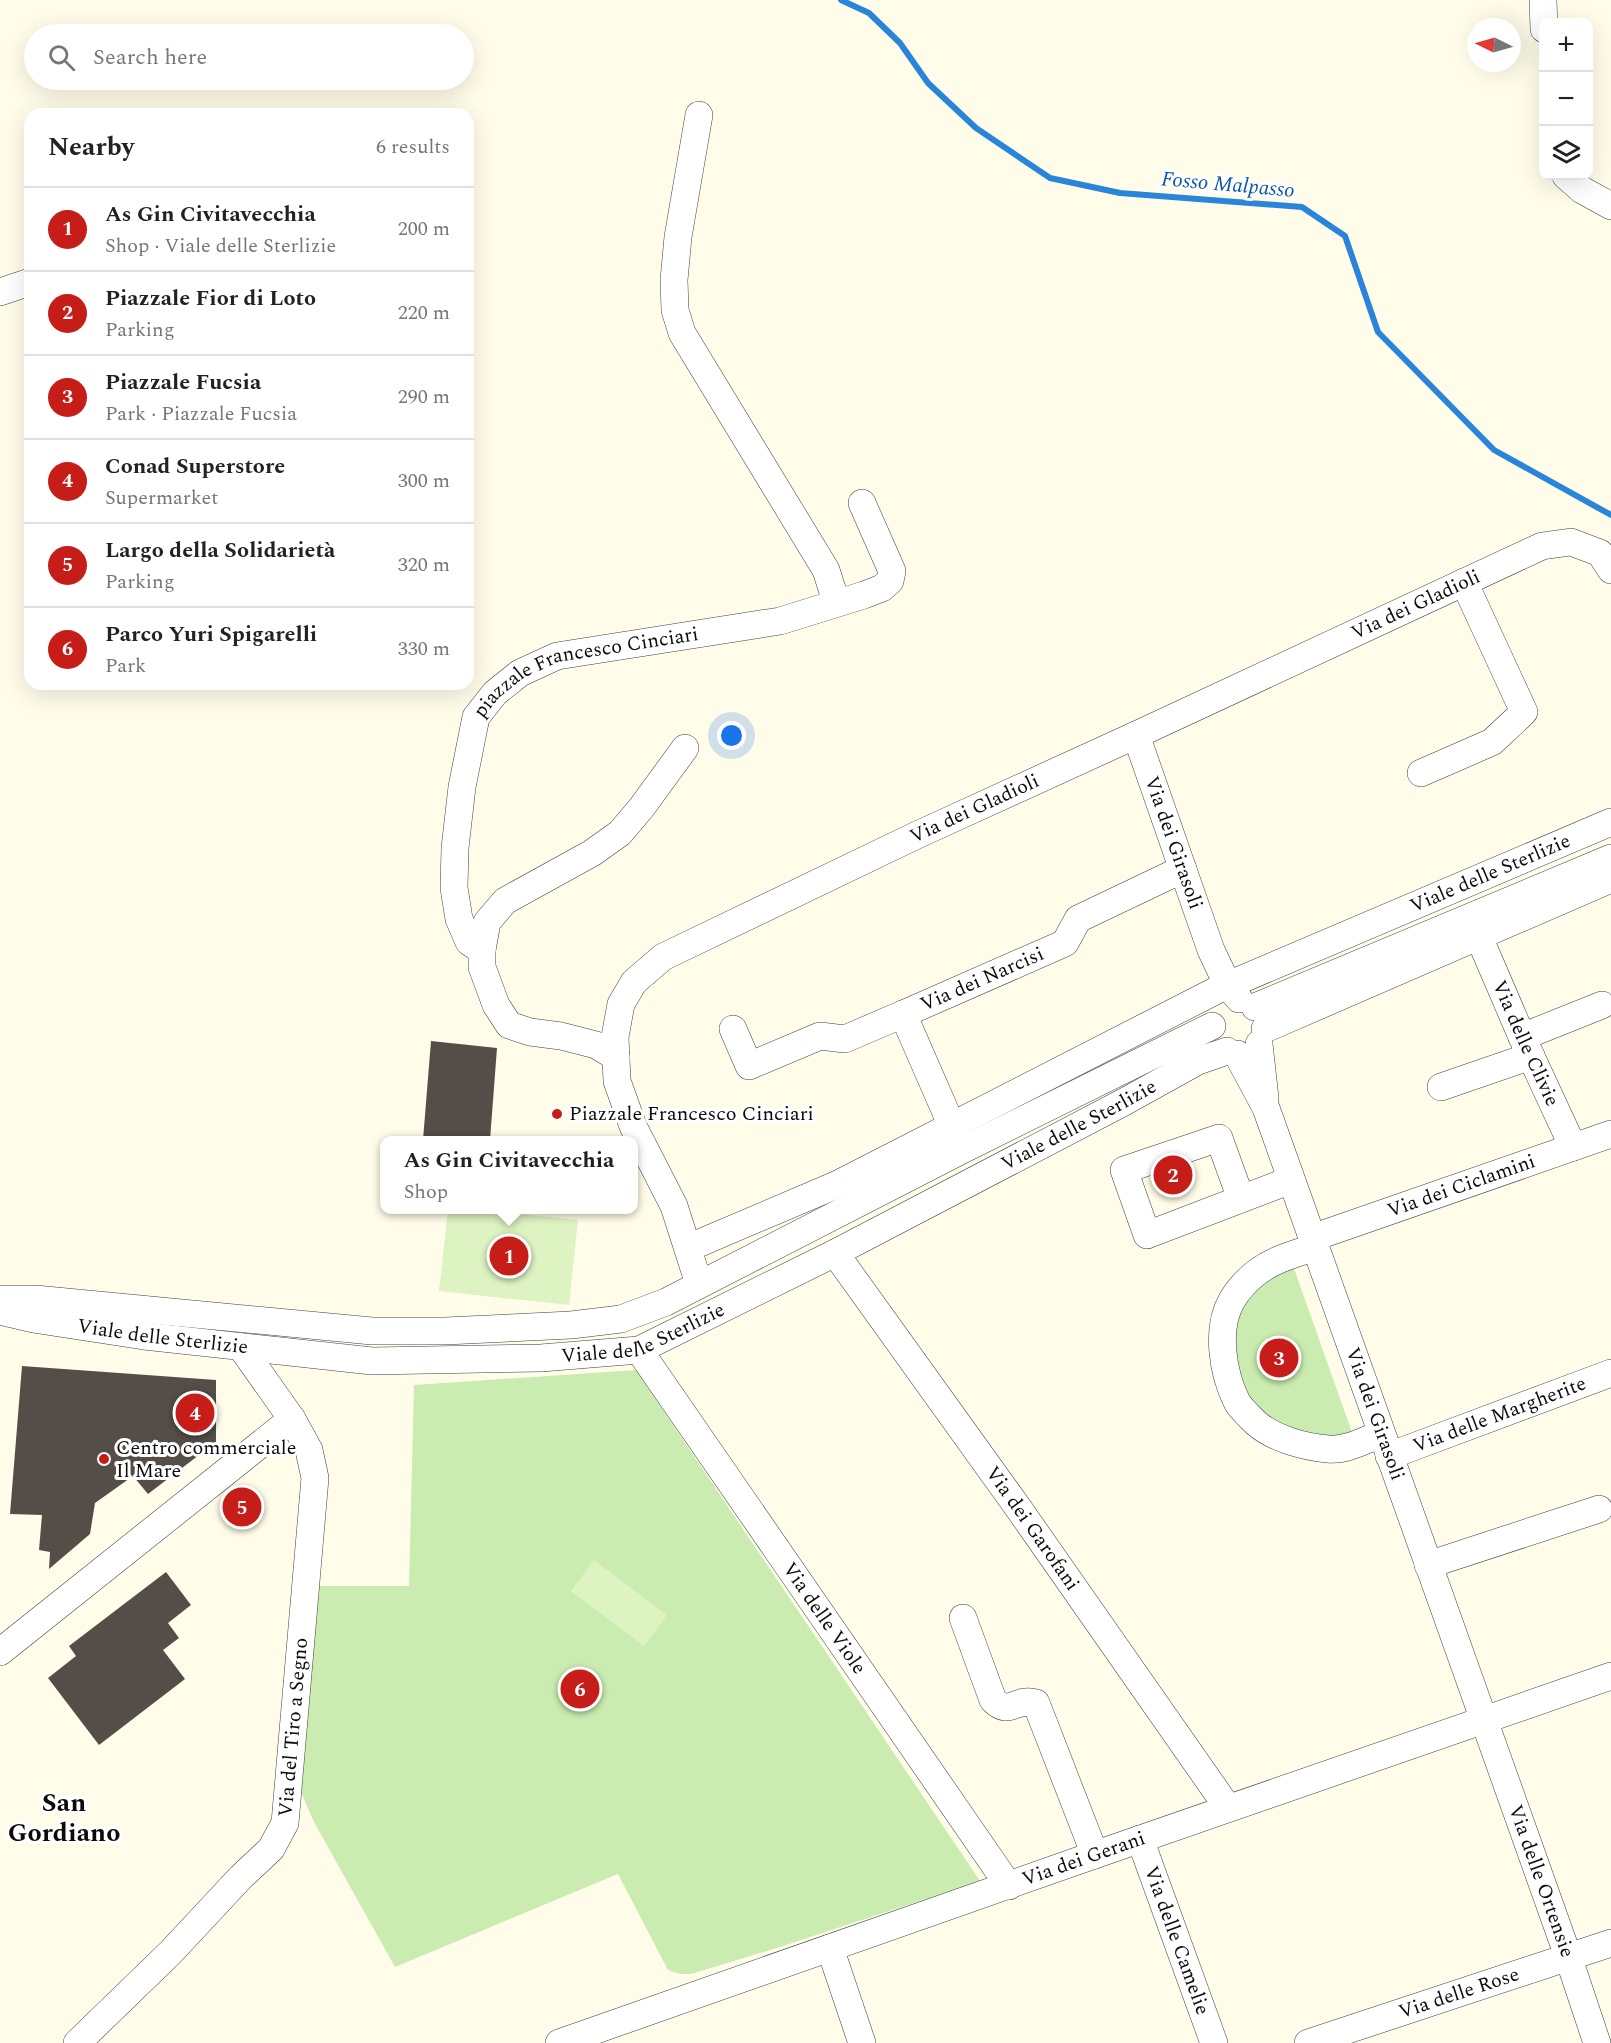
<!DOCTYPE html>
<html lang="en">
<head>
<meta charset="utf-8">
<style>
	:root { --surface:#fff; --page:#f6f6f6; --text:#222; --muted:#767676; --line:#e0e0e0; --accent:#c61d18 }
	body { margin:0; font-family:Spectral,serif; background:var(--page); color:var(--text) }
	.controls { position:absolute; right:18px; top:18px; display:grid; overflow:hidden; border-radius:12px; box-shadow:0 6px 24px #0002 }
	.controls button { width:54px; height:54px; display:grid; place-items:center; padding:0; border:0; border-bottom:2px solid var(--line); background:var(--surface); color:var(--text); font:30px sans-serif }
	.compass { position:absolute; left:1467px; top:18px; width:54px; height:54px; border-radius:50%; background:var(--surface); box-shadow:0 6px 24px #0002; rotate:275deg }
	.you { position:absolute; left:732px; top:736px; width:21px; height:21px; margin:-15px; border:4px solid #fff; border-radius:50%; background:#1a73e8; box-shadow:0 0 0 9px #1a73e833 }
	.badge { display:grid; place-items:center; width:39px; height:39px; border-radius:50%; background:var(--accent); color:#fff; font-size:20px; font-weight:700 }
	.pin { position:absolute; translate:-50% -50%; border:3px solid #fff; box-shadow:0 2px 6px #0006 }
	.popup { position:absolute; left:380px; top:1136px; width:258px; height:78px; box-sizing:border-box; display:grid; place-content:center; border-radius:12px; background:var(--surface); filter:drop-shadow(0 2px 4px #0005); font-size:20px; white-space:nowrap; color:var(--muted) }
	.popup b { font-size:22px; color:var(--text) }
	.popup::after { content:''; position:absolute; left:50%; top:100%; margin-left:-12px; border:12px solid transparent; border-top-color:var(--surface) }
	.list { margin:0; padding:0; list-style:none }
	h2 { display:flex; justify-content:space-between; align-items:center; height:78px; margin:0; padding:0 24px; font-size:26px }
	h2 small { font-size:20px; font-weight:400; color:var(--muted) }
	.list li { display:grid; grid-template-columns:39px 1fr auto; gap:18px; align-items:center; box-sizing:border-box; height:84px; padding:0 24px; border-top:2px solid var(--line) }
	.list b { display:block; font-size:22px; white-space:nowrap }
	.list p { margin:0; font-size:20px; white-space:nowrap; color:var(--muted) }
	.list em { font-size:20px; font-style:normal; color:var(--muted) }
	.icon { flex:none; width:33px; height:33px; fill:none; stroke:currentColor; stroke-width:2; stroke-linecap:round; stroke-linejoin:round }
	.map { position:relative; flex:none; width:1611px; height:2043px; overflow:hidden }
	.search { position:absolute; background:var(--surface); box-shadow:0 6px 24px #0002; left:24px; top:24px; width:450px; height:66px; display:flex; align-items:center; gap:15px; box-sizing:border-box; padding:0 21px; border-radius:33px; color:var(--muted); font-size:22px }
	.panel { position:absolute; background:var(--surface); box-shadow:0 6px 24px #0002; left:24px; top:108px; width:450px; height:582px; border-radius:18px }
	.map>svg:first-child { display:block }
	.green { fill:#cbecb0 }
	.pitch { fill:#def3c2 }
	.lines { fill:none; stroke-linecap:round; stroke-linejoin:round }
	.stream { stroke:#2985d9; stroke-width:6 }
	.building { fill:#554d47 }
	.minor-casing { stroke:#3e3e3e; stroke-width:28 }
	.minor { stroke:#fff; stroke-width:27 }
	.poi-dot { fill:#c61d18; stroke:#fff; stroke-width:2 }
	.labels { text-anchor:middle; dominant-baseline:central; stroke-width:6; stroke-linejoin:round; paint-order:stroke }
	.street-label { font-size:20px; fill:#0b0b0b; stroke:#fff }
	.poi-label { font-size:20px; fill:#0b0b0b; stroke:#fff; text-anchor:start }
	.water-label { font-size:21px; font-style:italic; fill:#0b56a7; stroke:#fff }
	.district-label { font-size:26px; font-weight:bold; fill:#0b0b0b; stroke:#fff }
</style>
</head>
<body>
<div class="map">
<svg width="1611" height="2043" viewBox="0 0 1611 2043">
	<rect width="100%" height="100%" fill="#fffce9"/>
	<path class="green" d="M1291,1260L1353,1435L1335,1438L1278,1429L1250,1405L1234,1369L1236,1316L1244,1298Z
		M636,1370L980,1881L783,1946L691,1974H680L668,1970L618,1874L395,1967L314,1822L301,1792L319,1586H409L414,1385Z"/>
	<path class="pitch" d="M448,1210H481L578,1220L569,1305L439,1291Z
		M594,1560L667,1615L644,1646L571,1591Z"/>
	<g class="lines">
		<path class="stream" d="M841,0L869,13L900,43L928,83L976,128L1050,178L1120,193L1302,207L1345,236L1378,332L1494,450L1611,515"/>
	</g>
	<path class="building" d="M431,1041L497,1048L490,1140H423Z
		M22,1366L216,1380V1442L148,1494L133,1476L95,1503L90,1534L49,1569L50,1552L39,1550L42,1515L10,1514Z
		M166,1572L191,1605L168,1623L179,1638L163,1650L185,1679L99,1745L48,1678L76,1656L69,1646Z"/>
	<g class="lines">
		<g class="minor-casing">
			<g id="minor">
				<path d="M1543,0L1544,29"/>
				<path d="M699,115L678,237L674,280L675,310L682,333L826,570L833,592L834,603"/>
				<path d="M1566,176L1582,190L1611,206"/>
				<path d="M0,292L30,282"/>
				<path id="s1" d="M1136,735L1211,950L1228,986L1239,999"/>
				<path d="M1421,773L1492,742L1524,712L1464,582"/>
				<path id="s2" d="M1479,937L1522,1037L1573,1147"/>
				<path id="s3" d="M482,950L469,942L459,919L454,888L455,848L462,787L476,717L495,693L520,673L557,656L780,621L864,595L882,588L890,581L892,571L862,503"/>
				<path d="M1255,1007L1611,858"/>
				<path d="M733,1029L749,1066L820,1036L845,1039L903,1014"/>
				<path d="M1265,1029L1611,879"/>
				<path d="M1522,1037L1602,1005"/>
				<path d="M1259,1044L1265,1098"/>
				<path id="s4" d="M1237,1054L1266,1108L1568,1956L1597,2043"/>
				<path d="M616,1057L596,1045L561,1036L530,1032L509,1025L496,1005L482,967V950L487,922L505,901L592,853L620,833L642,807L685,748"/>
				<path d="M1441,1087L1531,1056"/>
				<path id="s5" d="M958,1140L903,1014L1065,943L1078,919L1183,869"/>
				<path d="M1241,1199L1219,1138L1124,1170L1147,1235L1291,1180"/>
				<path id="s6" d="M1312,1238L1611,1134"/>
				<path d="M1315,1247C1295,1254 1274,1259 1256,1273C1247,1280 1238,1290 1232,1300C1215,1329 1223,1374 1237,1402C1241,1409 1250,1417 1256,1423C1274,1439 1305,1447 1328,1449C1346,1451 1365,1440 1381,1434"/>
				<path id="s7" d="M688,1248L836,1185L1219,989L1611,822"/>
				<path id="s8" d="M835,1253L1019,1509L1228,1808"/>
				<path id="s9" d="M699,1284L674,1206L633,1126L617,1081L615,1037L621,1004L634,982L663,957L917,835L1136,735L1542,546L1571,542L1600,553L1611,570"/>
				<path d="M0,1299H35L372,1331H445L571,1325L621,1319L666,1302L962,1150L1212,1026"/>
				<path id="s10" d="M0,1311L33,1319L144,1336L372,1361L541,1358L639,1350L835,1253L1124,1102L1198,1061L1227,1051"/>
				<path id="s11" d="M639,1350L1009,1886"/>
				<path id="s12" d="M1389,1456L1611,1373"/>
				<path d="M1428,1565L1599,1509"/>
				<path d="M963,1618L993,1700C1010,1717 1015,1697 1036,1703L1095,1855"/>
				<path d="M0,1652L292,1419"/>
				<path id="s13" d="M1140,1839L1214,2043"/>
				<path d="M830,1948L862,2043"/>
				<path id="s14" d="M77,2043L170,1953L241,1877L271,1849L285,1823L315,1478L309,1450L292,1419L241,1347"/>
				<path id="s15" d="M559,2043C910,1920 1259,1796 1611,1676"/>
				<path id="s16" d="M1308,2043L1611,1943"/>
			</g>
		</g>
		<use href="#minor" class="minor"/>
	</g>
	<g class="poi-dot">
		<circle cx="557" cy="1114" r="6"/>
		<circle cx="104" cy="1459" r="6"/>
	</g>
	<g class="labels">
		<g class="street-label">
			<text stroke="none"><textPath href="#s9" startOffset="1192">Via dei Gladioli</textPath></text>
			<text stroke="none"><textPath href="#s3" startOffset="369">piazzale Francesco Cinciari</textPath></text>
			<text stroke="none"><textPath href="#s9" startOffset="706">Via dei Gladioli</textPath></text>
			<text stroke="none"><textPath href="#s1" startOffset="114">Via dei Girasoli</textPath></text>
			<text stroke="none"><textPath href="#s7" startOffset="886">Viale delle Sterlizie</textPath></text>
			<text stroke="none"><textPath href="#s5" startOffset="224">Via dei Narcisi</textPath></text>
			<text stroke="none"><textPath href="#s2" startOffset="116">Via delle Clivie</textPath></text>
			<text stroke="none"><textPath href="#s10" startOffset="1137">Viale delle Sterlizie</textPath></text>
			<text stroke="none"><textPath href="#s6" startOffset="158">Via dei Ciclamini</textPath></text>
			<text stroke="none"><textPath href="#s10" startOffset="651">Viale delle Sterlizie</textPath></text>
			<text stroke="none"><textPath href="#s10" startOffset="165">Viale delle Sterlizie</textPath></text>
			<text stroke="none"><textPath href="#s4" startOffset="386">Via dei Girasoli</textPath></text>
			<text stroke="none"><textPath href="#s12" startOffset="118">Via delle Margherite</textPath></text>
			<text stroke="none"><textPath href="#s8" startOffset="339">Via dei Garofani</textPath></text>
			<text stroke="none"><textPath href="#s11" startOffset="326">Via delle Viole</textPath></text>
			<text stroke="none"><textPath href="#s14" startOffset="400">Via del Tiro a Segno</textPath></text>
			<text stroke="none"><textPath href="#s15" startOffset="556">Via dei Gerani</textPath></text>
			<text stroke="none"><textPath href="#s4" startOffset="882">Via delle Ortensie</textPath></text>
			<text stroke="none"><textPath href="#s13" startOffset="108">Via delle Camelie</textPath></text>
			<text stroke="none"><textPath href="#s16" startOffset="159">Via delle Rose</textPath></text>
		</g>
		<g class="poi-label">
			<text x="569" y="1114">Piazzale Francesco Cinciari</text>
			<text x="116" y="1448">Centro commerciale<tspan x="116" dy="23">Il Mare</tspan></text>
		</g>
		<g class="water-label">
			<text transform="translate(1228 185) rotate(5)">Fosso Malpasso</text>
		</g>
		<g class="district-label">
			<text x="64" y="1803">San<tspan x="64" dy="30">Gordiano</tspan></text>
		</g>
	</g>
</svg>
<div class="controls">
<button>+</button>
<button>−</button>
<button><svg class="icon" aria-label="layers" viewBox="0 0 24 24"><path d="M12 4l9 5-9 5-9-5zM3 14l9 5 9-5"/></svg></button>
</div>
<svg class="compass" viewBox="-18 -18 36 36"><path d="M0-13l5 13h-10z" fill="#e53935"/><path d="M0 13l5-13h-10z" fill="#767676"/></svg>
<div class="you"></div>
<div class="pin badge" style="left:509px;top:1256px">1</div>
<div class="popup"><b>As Gin Civitavecchia</b>Shop</div>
<div class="pin badge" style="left:1173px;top:1175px">2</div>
<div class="pin badge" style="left:1279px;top:1358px">3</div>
<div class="pin badge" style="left:195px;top:1413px">4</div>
<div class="pin badge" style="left:242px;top:1507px">5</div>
<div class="pin badge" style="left:580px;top:1689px">6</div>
<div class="search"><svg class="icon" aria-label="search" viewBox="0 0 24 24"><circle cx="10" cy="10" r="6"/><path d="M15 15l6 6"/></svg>Search here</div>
<section class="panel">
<h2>Nearby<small>6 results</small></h2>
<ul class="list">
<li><span class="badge">1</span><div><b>As Gin Civitavecchia</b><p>Shop · Viale delle Sterlizie</p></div><em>200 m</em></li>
<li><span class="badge">2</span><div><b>Piazzale Fior di Loto</b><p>Parking</p></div><em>220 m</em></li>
<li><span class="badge">3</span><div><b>Piazzale Fucsia</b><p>Park · Piazzale Fucsia</p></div><em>290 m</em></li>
<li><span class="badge">4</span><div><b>Conad Superstore</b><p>Supermarket</p></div><em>300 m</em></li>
<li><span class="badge">5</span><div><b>Largo della Solidarietà</b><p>Parking</p></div><em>320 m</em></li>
<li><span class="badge">6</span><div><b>Parco Yuri Spigarelli</b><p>Park</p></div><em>330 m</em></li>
</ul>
</section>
</div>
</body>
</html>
